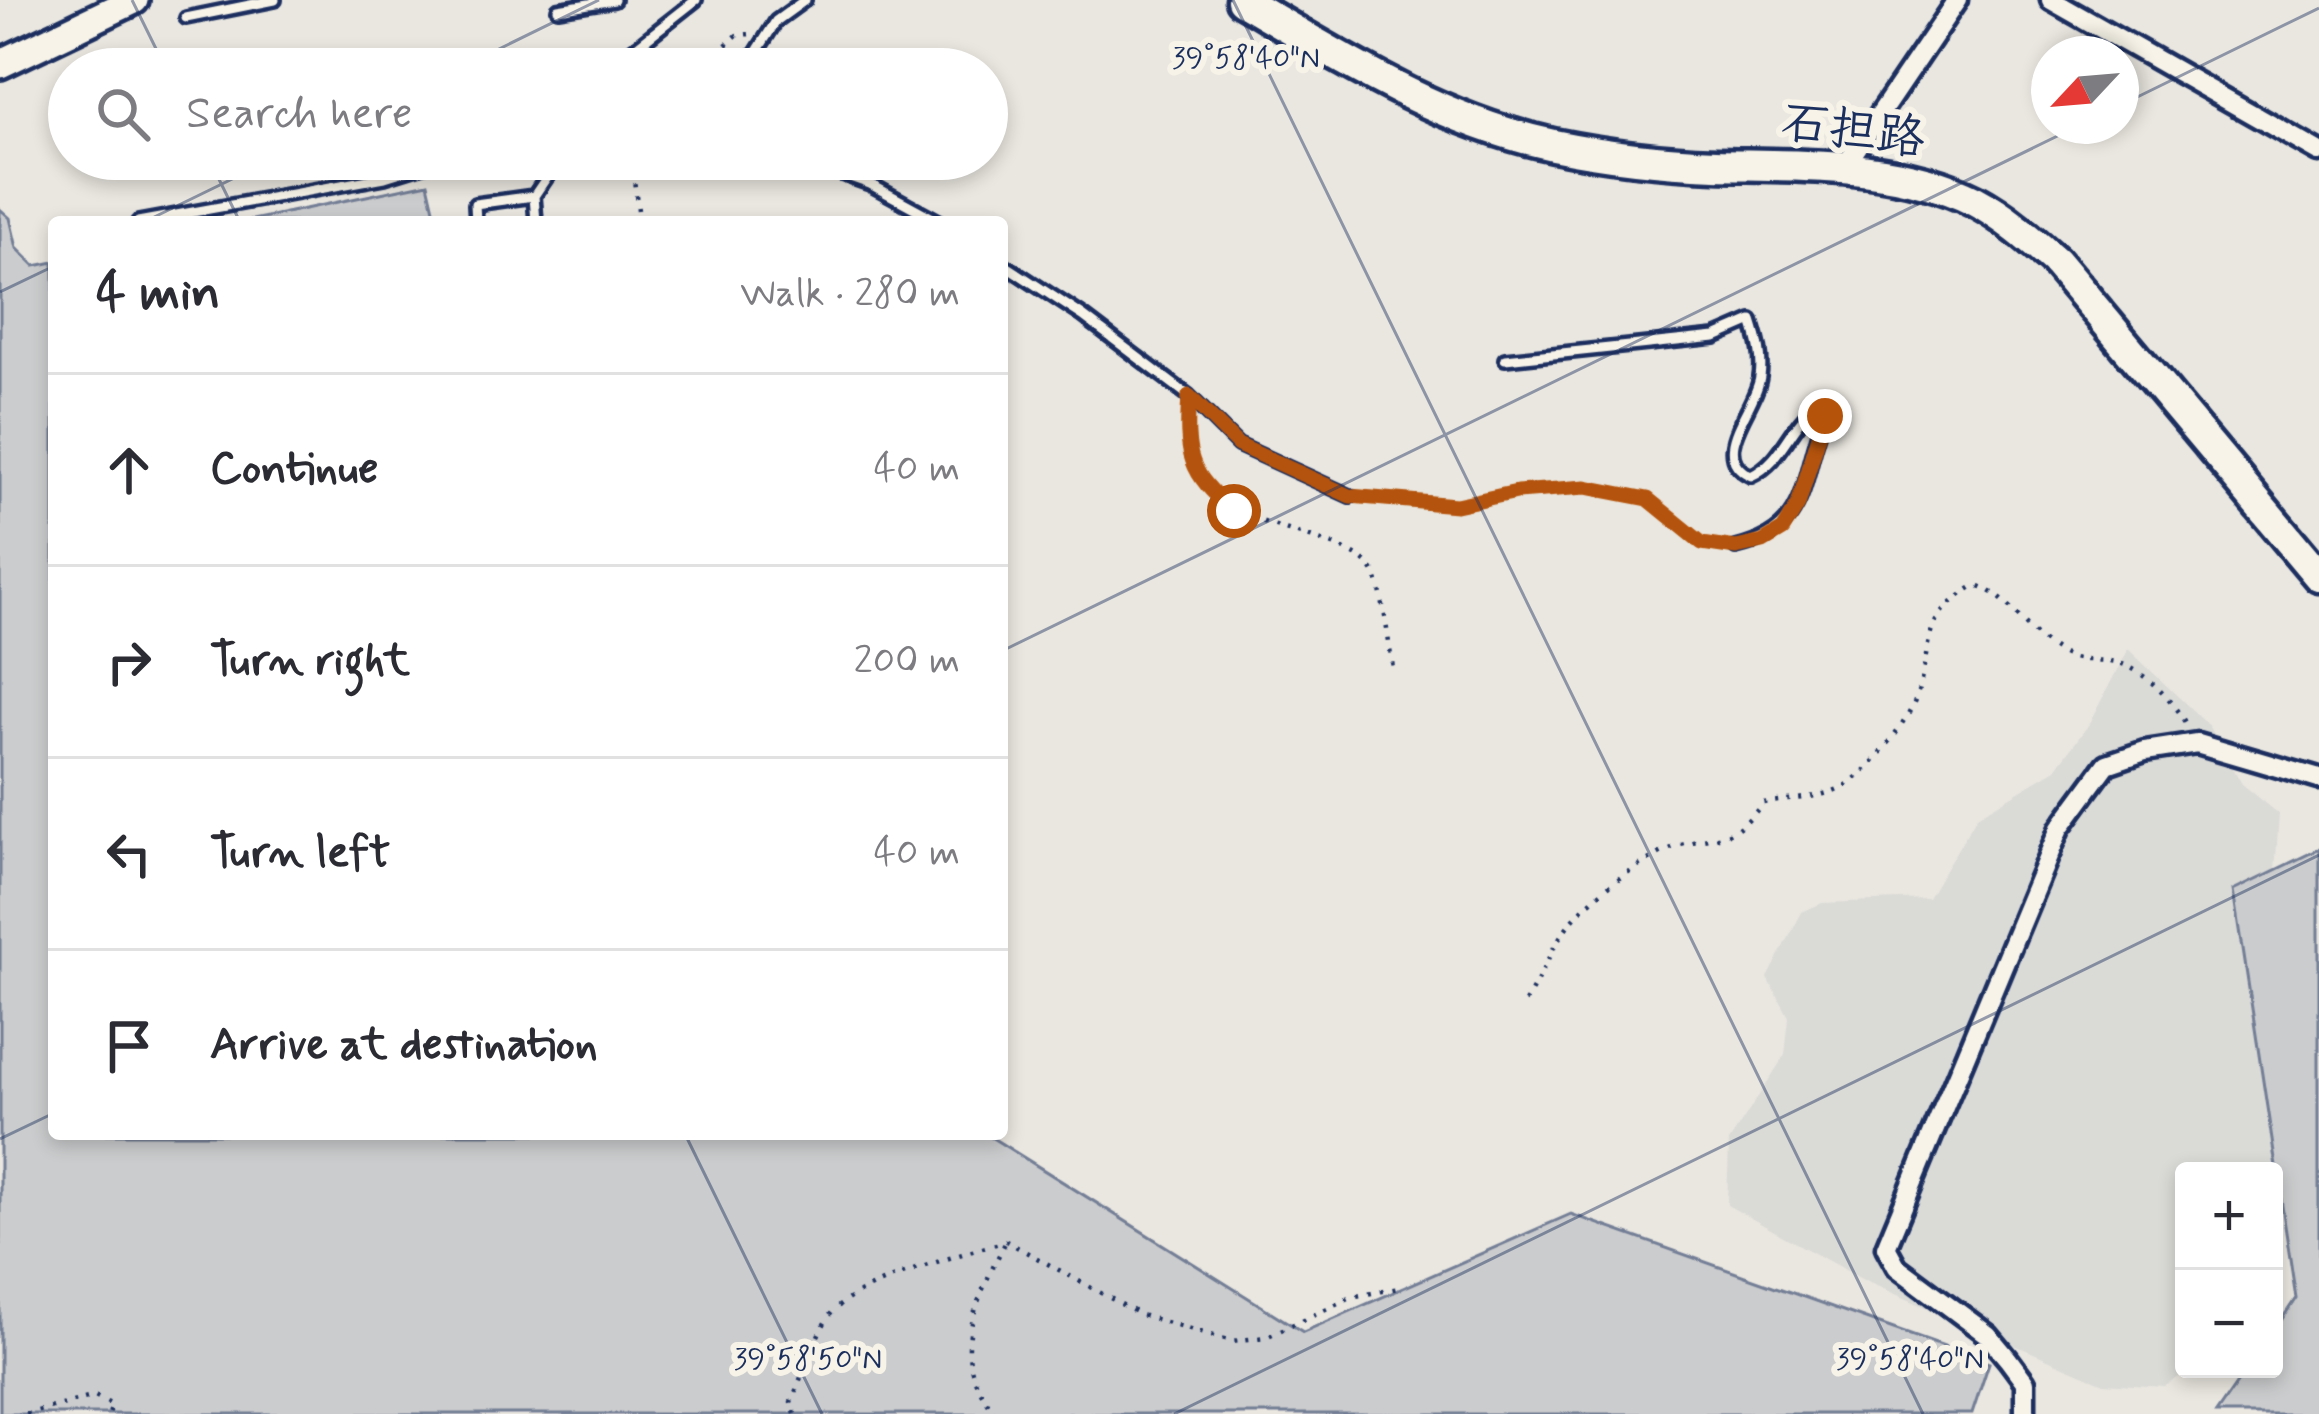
<!DOCTYPE html>
<html lang="en">
<head>
<meta charset="utf-8">
<style>
	:root { --surface:#fff; --page:#f2f2f3; --text:#2b2b33; --muted:#7c7c81; --line:#e1e1e2 }
	body { margin:0; font-family:Mynerve,"LXGW WenKai TC",sans-serif; background:var(--page); color:var(--text) }
	.controls { position:absolute; right:36px; bottom:36px; display:grid; overflow:hidden; border-radius:12px; box-shadow:0 6px 18px #0003 }
	.controls button { width:108px; height:108px; display:grid; place-items:center; padding:0; border:0; border-bottom:3px solid var(--line); background:var(--surface); color:var(--text); font:60px sans-serif }
	.compass { position:absolute; left:2031px; top:36px; width:108px; height:108px; border-radius:50%; background:var(--surface); box-shadow:0 6px 18px #0003; rotate:244deg }
	.stop { position:absolute; width:36px; height:36px; margin:-27px; border:9px solid #b45309; border-radius:50%; background:#fff }
	.stop.end { background:#b45309; border-color:#fff; box-shadow:0 3px 12px #0008 }
	.list { margin:0; padding:0; list-style:none }
	h2 { display:flex; justify-content:space-between; align-items:center; height:156px; margin:0; padding:0 48px; font-size:51px }
	h2 small { font-size:39px; font-weight:400; color:var(--muted) }
	.list li { display:grid; grid-template-columns:78px 1fr auto; gap:36px; align-items:center; box-sizing:border-box; height:192px; padding:0 48px; border-top:3px solid var(--line) }
	.list b { display:block; font-size:45px; white-space:nowrap }
	.list em { font-size:39px; font-style:normal; color:var(--muted) }
	.icon { flex:none; width:66px; height:66px; fill:none; stroke:currentColor; stroke-width:2; stroke-linecap:round; stroke-linejoin:round }
	.map { position:relative; flex:none; width:2319px; height:1414px; overflow:hidden }
	.search { position:absolute; background:var(--surface); box-shadow:0 6px 18px #0003; left:48px; top:48px; width:960px; height:132px; display:flex; align-items:center; gap:30px; box-sizing:border-box; padding:0 42px; border-radius:66px; color:var(--muted); font-size:45px }
	.panel { position:absolute; background:var(--surface); box-shadow:0 6px 18px #0003; left:48px; top:216px; width:960px; height:924px; border-radius:12px }
	.map>svg:first-child { display:block }
	.built { fill:#dadad6 }
	.green { fill:#cbcccd; stroke:#737e96; stroke-width:3 }
	.lines { fill:none; stroke-linecap:round; stroke-linejoin:round }
	.lane-casing { stroke:#1b2f5e; stroke-width:18 }
	.street-casing { stroke:#1b2f5e; stroke-width:27 }
	.secondary-casing { stroke:#1b2f5e; stroke-width:36 }
	.primary-casing { stroke:#1b2f5e; stroke-width:39 }
	.path { stroke:#1b2f5e; stroke-width:4.5; stroke-dasharray:3 9; stroke-linecap:butt }
	.lane { stroke:#f7f3e8; stroke-width:9 }
	.street { stroke:#f7f3e8; stroke-width:18 }
	.secondary { stroke:#f7f3e8; stroke-width:27 }
	.primary { stroke:#f7f3e8; stroke-width:30 }
	.route { stroke:#b45309; stroke-width:15 }
	.ticks { fill:none; stroke:#1b2f5e; stroke-width:3; stroke-opacity:0.45 }
	.labels { text-anchor:middle; dominant-baseline:central; stroke-width:12; stroke-linejoin:round; paint-order:stroke }
	.street-label { font-size:48px; fill:#1b2f5e; stroke:#f7f3e8 }
	.ticks-label { font-size:30px; text-anchor:middle; fill:#1b2f5e; stroke:#f7f3e8; stroke-width:12; stroke-linejoin:round; paint-order:stroke }
</style>
</head>
<body>
<div class="map">
<svg width="2319" height="1414" viewBox="0 0 2319 1414">
	<rect width="100%" height="100%" fill="#eae7e0"/>
	<filter id="ink" filterUnits="userSpaceOnUse"><feTurbulence type="fractalNoise" baseFrequency=".00833" numOctaves="2"/><feDisplacementMap in="SourceGraphic" scale="24" xChannelSelector="R" yChannelSelector="G"/><feConvolveMatrix kernelMatrix="1 2 1 2 8 2 1 2 1" color-interpolation-filters="sRGB"/></filter>
	<g filter="url(#ink)">
		<path class="built" d="M2128,649L2209,726L2242,784L2279,814L2270,943L2277,1311L2274,1313V1171H2184V1369H2191L2164,1387L2104,1383L1865,1281L1727,1205L1729,1142L1785,1055L1789,1018L1768,978L1802,912L1822,903L1928,899L1977,816L2056,769L2089,724Z"/>
		<path class="green" d="M428,183L437,222H243Z
			M0,209L10,218L17,248L35,266L54,262V1134H986L1303,1332L1571,1214L1989,1363L1972,1414H0Z
			M2319,849V1414H2216L2247,1369H2274V1331L2296,1298L2234,890Z"/>
		<g class="lines">
			<g class="lane-casing">
				<path id="lane" d="M558,9L614,0
					M186,18L275,0
					M608,69L696,0
					M746,69L776,21L805,0
					M799,159L870,184L940,222
					M138,222L385,177L443,159
					M476,222L475,204L534,196
					M536,222L534,196L559,159
					M1002,263L1083,316L1189,396L1238,445L1350,496
					M1505,359L1715,337L1752,321C1758,340 1763,358 1760,377C1756,409 1706,455 1751,476C1783,461 1789,427 1815,407L1825,416C1800,479 1812,530 1736,548"/>
			</g>
			<g class="street-casing">
				<path id="street" d="M2051,0L2319,152
					M1842,170L1957,0
					M2025,1414V1382L2008,1359L1988,1335L1897,1267L1886,1247L2060,828L2107,764L2145,751L2197,743L2319,779"/>
			</g>
			<g class="secondary-casing">
				<path id="secondary" d="M0,64L134,0"/>
			</g>
			<g class="primary-casing">
				<path id="primary" d="M1242,0C1341,58 1439,121 1553,145C1607,156 1662,162 1716,164C1801,166 1897,162 1975,201C2005,217 2030,239 2055,261L2319,576"/>
			</g>
			<path class="path" d="M699,69L737,35L751,34
				M638,210L634,180L640,159
				M1188,414C1181,515 1263,518 1336,546C1350,552 1366,558 1374,572C1383,588 1389,650 1394,672
				M1362,497L1456,505L1517,492L1586,487L1649,499L1702,543L1722,546
				M1525,1002C1539,981 1547,958 1560,937C1582,902 1623,873 1659,854C1707,829 1724,853 1763,803C1789,799 1821,799 1844,786C1869,772 1911,720 1918,692C1934,637 1919,619 1976,585C2007,594 2021,626 2047,644C2072,663 2080,659 2108,661C2138,662 2172,700 2186,724
				M26,1414L95,1396L112,1405L109,1414
				M795,1414L791,1402C803,1375 813,1339 830,1315C853,1283 967,1253 1006,1241L1141,1315L1232,1341L1266,1337L1351,1297L1404,1287
				M995,1414C989,1403 980,1392 975,1380C956,1335 986,1281 1006,1241"/>
			<use href="#lane" class="lane"/>
			<use href="#street" class="street"/>
			<use href="#secondary" class="secondary"/>
			<use href="#primary" class="primary"/>
		</g>
	</g>
	<g class="lines" filter="url(#ink)">
		<path class="route" d="M1234,511C1188,473 1185,454 1189,396L1238,445L1350,496L1456,505L1517,492L1586,487L1648,499L1702,543L1736,548L1763,542L1783,530L1798,505L1825,416"/>
	</g>
	<path class="ticks" d="M132,0L166,69M1233,0L1923,1414M458,69L599,0M2121,105L2319,8M209,159L240,222M144,222L273,159M0,292L54,266M1002,651L2078,126M685,1134L822,1414M0,1139L54,1113M1174,1414L2319,855"/>
	<g class="labels">
		<g class="street-label">
			<text transform="translate(1853 132) rotate(7)">石担路</text>
		</g>
	</g>
	<g class="ticks-label">
		<text x="1246" y="67">39°58'40"N</text>
		<text x="808" y="1368">39°58'50"N</text>
		<text x="1910" y="1368">39°58'40"N</text>
	</g>
</svg>
<div class="controls">
<button>+</button>
<button>−</button>
</div>
<svg class="compass" viewBox="-18 -18 36 36"><path d="M0-13l5 13h-10z" fill="#e53935"/><path d="M0 13l5-13h-10z" fill="#7c7c81"/></svg>
<div class="stop" style="left:1234px;top:511px"></div>
<div class="stop end" style="left:1825px;top:416px"></div>
<div class="search"><svg class="icon" aria-label="search" viewBox="0 0 24 24"><circle cx="10" cy="10" r="6"/><path d="M15 15l6 6"/></svg>Search here</div>
<section class="panel">
<h2>4 min<small>Walk · 280 m</small></h2>
<ul class="list">
<li><svg class="icon" aria-label="ahead" viewBox="0 0 24 24"><path d="M12 20V5M6 11l6-6 6 6"/></svg><div><b>Continue</b></div><em>40 m</em></li>
<li><svg class="icon" aria-label="right" viewBox="0 0 24 24"><path d="M7 20v-9h11M14 6l5 5-5 5"/></svg><div><b>Turn right</b></div><em>200 m</em></li>
<li><svg class="icon" aria-label="left" viewBox="0 0 24 24"><path d="M17 20v-9H6M10 6l-5 5 5 5"/></svg><div><b>Turn left</b></div><em>40 m</em></li>
<li><svg class="icon" aria-label="arrive" viewBox="0 0 24 24"><path d="M6 21V4h12l-3 4 3 4H6"/></svg><div><b>Arrive at destination</b></div></li>
</ul>
</section>
</div>
</body>
</html>
